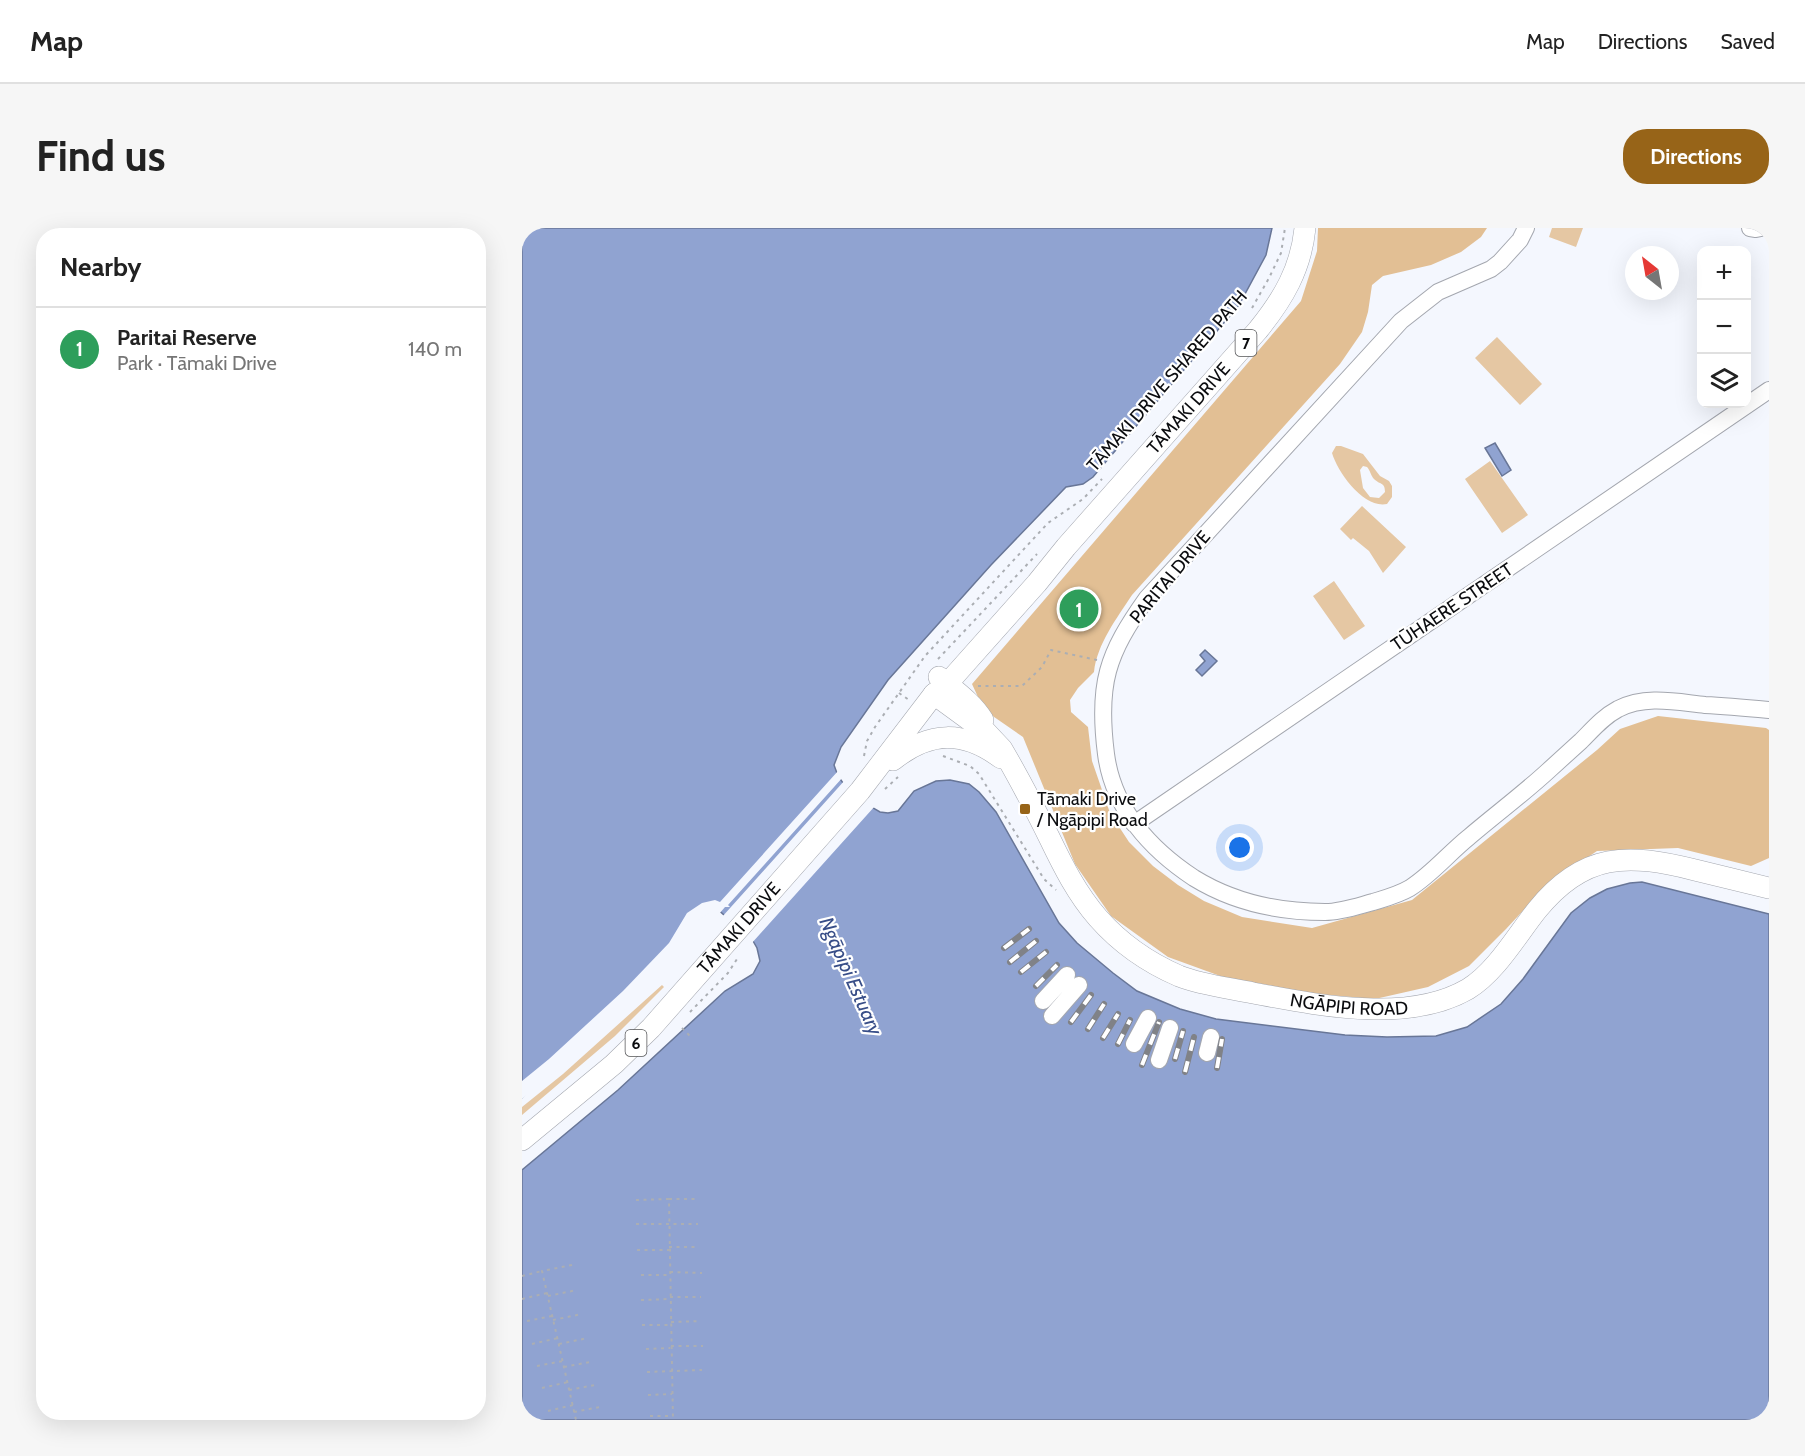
<!DOCTYPE html>
<html lang="en">
<head>
<meta charset="utf-8">
<style>
	:root { --surface:#fff; --page:#f6f6f6; --text:#222; --muted:#767676; --line:#e0e0e0; --accent:#976418 }
	body { margin:0; font-family:Cabin,sans-serif; background:var(--page); color:var(--text) }
	.controls { position:absolute; right:18px; top:18px; display:grid; overflow:hidden; border-radius:12px; box-shadow:0 6px 24px #0002 }
	.controls button { width:54px; height:54px; display:grid; place-items:center; padding:0; border:0; border-bottom:2px solid var(--line); background:var(--surface); color:var(--text); font:30px sans-serif }
	.compass { position:absolute; left:1103px; top:18px; width:54px; height:54px; border-radius:50%; background:var(--surface); box-shadow:0 6px 24px #0002; rotate:329deg }
	.you { position:absolute; left:718px; top:620px; width:21px; height:21px; margin:-15px; border:4px solid #fff; border-radius:50%; background:#1a73e8; box-shadow:0 0 0 9px #1a73e833 }
	.badge { display:grid; place-items:center; width:39px; height:39px; border-radius:50%; background:var(--accent); color:#fff; font-size:20px; font-weight:700 }
	.pin { position:absolute; translate:-50% -50%; border:3px solid #fff; box-shadow:0 2px 6px #0006 }
	.list { margin:0; padding:0; list-style:none }
	h2 { display:flex; justify-content:space-between; align-items:center; height:78px; margin:0; padding:0 24px; font-size:26px }
	h2 small { font-size:20px; font-weight:400; color:var(--muted) }
	.list li { display:grid; grid-template-columns:39px 1fr auto; gap:18px; align-items:center; box-sizing:border-box; height:84px; padding:0 24px; border-top:2px solid var(--line) }
	.list b { display:block; font-size:22px; white-space:nowrap }
	.list p { margin:0; font-size:20px; white-space:nowrap; color:var(--muted) }
	.list em { font-size:20px; font-style:normal; color:var(--muted) }
	.icon { flex:none; width:33px; height:33px; fill:none; stroke:currentColor; stroke-width:2; stroke-linecap:round; stroke-linejoin:round }
	.map { position:relative; flex:none; width:1247px; height:1192px; overflow:hidden; border-radius:24px }
	header { display:flex; align-items:center; gap:36px; box-sizing:border-box; height:84px; padding:0 30px; background:var(--surface); border-bottom:2px solid var(--line) }
	header strong { font-size:28px }
	nav { display:flex; gap:33px; margin-inline-start:auto; font-size:21px }
	.intro { display:flex; align-items:center; justify-content:space-between; box-sizing:border-box; height:144px; padding:0 36px }
	h1 { margin:0; font-size:42px }
	.button { padding:15px 27px; border-radius:24px; background:var(--accent); color:#fff; font-size:21px; font-weight:700 }
	main { display:flex; gap:36px; padding:0 36px }
	aside { flex:1; background:var(--surface); border-radius:24px; box-shadow:0 6px 24px #0002 }
	.map>svg:first-child { display:block }
	.green { fill:#e5c7a3; fill-rule:evenodd }
	.forest { fill:#e2bf94 }
	.water { fill:#90a3d1; stroke:#687697; stroke-width:1.5 }
	.pier { fill:#f4f7fe }
	.lines { fill:none; stroke-linecap:round; stroke-linejoin:round }
	.minor-casing { stroke:#a4a7af; stroke-width:18 }
	.major-casing { stroke:#a4a7af; stroke-width:22 }
	.path { stroke:#abaeb3; stroke-width:2; stroke-dasharray:3 4.5; stroke-linecap:butt }
	.minor { stroke:#fff; stroke-width:16 }
	.major { stroke:#fff; stroke-width:21 }
	.rail-casing { stroke:#808287; stroke-width:6 }
	.rail { stroke:#fff; stroke-width:4; stroke-dasharray:11; stroke-linecap:butt }
	.poi-dot { fill:#976418; stroke:#fff; stroke-width:2 }
	.labels { text-anchor:middle; dominant-baseline:central; stroke-width:4.5; stroke-linejoin:round; paint-order:stroke }
	.shield { fill:#fff; stroke:#545557; stroke-width:1.5 }
	.shield-label { font-size:16px; font-weight:bold; fill:#0b0c0f }
	.street-label { font-size:18px; fill:#0b0c0f; stroke:#fff }
	.poi-label { font-size:18px; fill:#0b0c0f; stroke:#fff; text-anchor:start }
	.water-label { font-size:20px; font-style:italic; fill:#384e88; stroke:#fff }
</style>
</head>
<body>
<header>
<strong>Map</strong>
<nav><a>Map</a><a>Directions</a><a>Saved</a></nav>
</header>
<div class="intro"><h1>Find us</h1><a class="button">Directions</a></div>
<main>
<aside>
<h2>Nearby<small></small></h2>
<ul class="list">
<li><span class="badge" style="background:#2e9e5b">1</span><div><b>Paritai Reserve</b><p>Park · Tāmaki Drive</p></div><em>140 m</em></li>
</ul>
</aside>
<div class="map">
<svg width="1247" height="1192" viewBox="0 0 1247 1192">
	<rect width="100%" height="100%" fill="#f4f7fe"/>
	<path class="green" d="M1030,0H1061L1054,19L1027,9Z
		M975,109L1020,156L998,177L953,130Z
		M814,218H819L841,226L858,248L867,253L870,258V269L865,276C842,281 816,245 810,225ZM841,238L845,239C848,242 849,248 852,251C858,257 863,254 863,264L857,270L848,269L841,260L838,242Z
		M968,233L1006,287L980,305L943,251Z
		M840,278L884,319L861,345L847,323L831,310L829,312L818,301Z
		M812,353L843,398L822,412L791,368Z
		M140,757L142,759L93,808L0,887V879L41,846Z"/>
	<path class="forest" d="M796,0H965L959,9L939,24L909,37L861,48L850,57L846,84L840,104L818,136L610,367C595,390 575,416 572,444L556,460L548,472L549,484L566,499L570,533L588,585L607,614L631,638L656,657L682,673L720,689L790,700L890,672L1075,522L1098,501L1136,488L1244,500L1247,502V630L1229,638L1156,620L1075,623L1026,656L984,701L947,738L906,759L853,771L795,766L701,749L646,729L589,688L553,636L501,509L462,482L450,456L779,73L795,23Z"/>
	<path class="water" d="M0,0H750L744,27L717,77L571,249L561,256L544,259L469,337L366,452L319,519L312,537L316,548L321,555L351,580L358,584L366,585L376,583L392,563L414,553L428,552L447,556L457,564L474,584L537,695L555,715L591,745L615,763L658,781L694,791L823,807L865,809L914,808L945,799L979,776L1001,751L1049,685L1068,670L1085,661L1108,655L1120,654L1247,686V1192H0V942L96,862L203,763L231,746L238,733L235,720L231,713L193,679L172,691L0,870Z
		M973,215L989,242L980,248L963,220Z
		M683,422L695,433L680,448L674,442L683,433L678,427Z"/>
	<path class="pier" d="M316,543L321,549L206,677L208,679H203L197,686L193,683H190L175,693L162,722L148,739L63,819L0,871V853L27,831L101,763L147,715L165,685L180,675L193,672L198,674Z
		M323,552L353,578L229,716L200,689Z"/>
	<g class="lines">
		<g class="minor-casing">
			<path id="minor" d="M1004,0L998,12L978,34L969,41L916,64L879,93L625,370C585,426 575,456 584,526C591,580 628,621 672,650C711,674 757,684 803,684C819,684 836,678 851,674C864,670 876,667 888,660C910,646 927,625 947,609C974,586 1001,566 1026,543C1037,533 1048,523 1059,513C1071,501 1081,489 1096,481C1124,467 1154,474 1183,477C1205,478 1226,480 1247,482
				M1228,0L1234,1L1239,0
				M612,596L1247,162
				M521,773L545,747
				M530,788L557,757
				M612,816L626,790
				M685,825L689,809
				M637,832L648,800"/>
		</g>
		<g class="major-casing">
			<g id="major">
				<path d="M417,449C433,463 450,474 461,492"/>
				<path id="s1" d="M412,466L464,504L480,521C497,550 512,579 527,609C541,638 555,666 576,690C598,715 627,735 657,748C680,757 707,760 731,765C796,777 886,796 946,761C974,744 995,707 1015,682C1062,624 1106,625 1173,642C1198,648 1222,654 1247,660"/>
				<path d="M371,532C408,503 441,502 479,530"/>
				<path id="s2" d="M0,912L92,836L129,800L338,563L412,466L425,456L515,355L544,319L736,102C761,71 779,41 783,0"/>
			</g>
		</g>
		<path class="path" d="M730,80L747,50L759,25L763,0
			M416,431L515,326
			M456,458H500L520,439L529,422L575,432
			M377,465L387,472
			M342,528L345,513L353,499L403,428L526,295L561,271L580,251
			M421,528L448,538L457,546L522,651L534,662
			M363,561L376,549
			M168,784L206,745L217,728
			M160,800L168,808
			M147,971H176
			M114,972L147,971L151,1192
			M114,996H176
			M147,1019H177
			M115,1022H147
			M50,1037L20,1043L54,1192
			M148,1044L180,1045
			M119,1047H148
			M0,1048L20,1043
			M26,1068L55,1062
			M148,1069H179
			M0,1071L25,1065
			M119,1072L148,1071
			M31,1092L60,1086
			M5,1093L30,1088
			M149,1094L179,1093
			M120,1097H149
			M10,1116L36,1110
			M37,1116L66,1110
			M149,1118H181
			M124,1121L148,1120
			M15,1138L41,1133
			M42,1139L68,1134
			M125,1144L180,1142
			M20,1160L46,1154
			M47,1162L73,1157
			M126,1167L150,1166
			M26,1183L51,1177
			M52,1184L78,1179
			M128,1188H150"/>
		<use href="#minor" class="minor"/>
		<use href="#major" class="major"/>
		<g class="rail-casing">
			<path id="rail" d="M482,720L507,701
				M488,734L514,713
				M499,744L524,724
				M514,758L535,737
				M549,794L569,767
				M566,801L582,776
				M581,810L596,786
				M596,816L608,792
				M653,831L661,803
				M620,837L637,794
				M695,840L700,811
				M663,844L672,809"/>
		</g>
		<use href="#rail" class="rail"/>
	</g>
	<rect class="poi-dot" x="497" y="575" width="12" height="12" rx="3"/>
	<g class="labels">
		<g class="shield">
			<rect x="713.5" y="102" width="21" height="26" rx="4.5"/>
			<rect x="103.5" y="802" width="21" height="26" rx="4.5"/>
		</g>
		<g class="shield-label">
			<text x="724" y="115">7</text>
			<text x="114" y="815">6</text>
		</g>
		<g class="street-label">
			<text transform="translate(645 153) rotate(-49)">TĀMAKI DRIVE SHARED PATH</text>
			<text stroke="none"><textPath href="#s2" startOffset="992">TĀMAKI DRIVE</textPath></text>
			<text transform="translate(648 349) rotate(-50)">PARITAI DRIVE</text>
			<text transform="translate(930 379) rotate(-34)">TŪHAERE STREET</text>
			<text stroke="none"><textPath href="#s2" startOffset="304">TĀMAKI DRIVE</textPath></text>
			<text stroke="none"><textPath href="#s1" startOffset="556">NGĀPIPI ROAD</textPath></text>
		</g>
		<g class="poi-label">
			<text x="515" y="571">Tāmaki Drive<tspan x="515" dy="21">/ Ngāpipi Road</tspan></text>
		</g>
		<g class="water-label">
			<text transform="translate(329 748) rotate(66)">Ngāpipi Estuary</text>
		</g>
	</g>
</svg>
<div class="controls">
<button>+</button>
<button>−</button>
<button><svg class="icon" aria-label="layers" viewBox="0 0 24 24"><path d="M12 4l9 5-9 5-9-5zM3 14l9 5 9-5"/></svg></button>
</div>
<svg class="compass" viewBox="-18 -18 36 36"><path d="M0-13l5 13h-10z" fill="#e53935"/><path d="M0 13l5-13h-10z" fill="#767676"/></svg>
<div class="you"></div>
<div class="pin badge" style="left:557px;top:381px;background:#2e9e5b">1</div>
</div>
</main>
</body>
</html>
